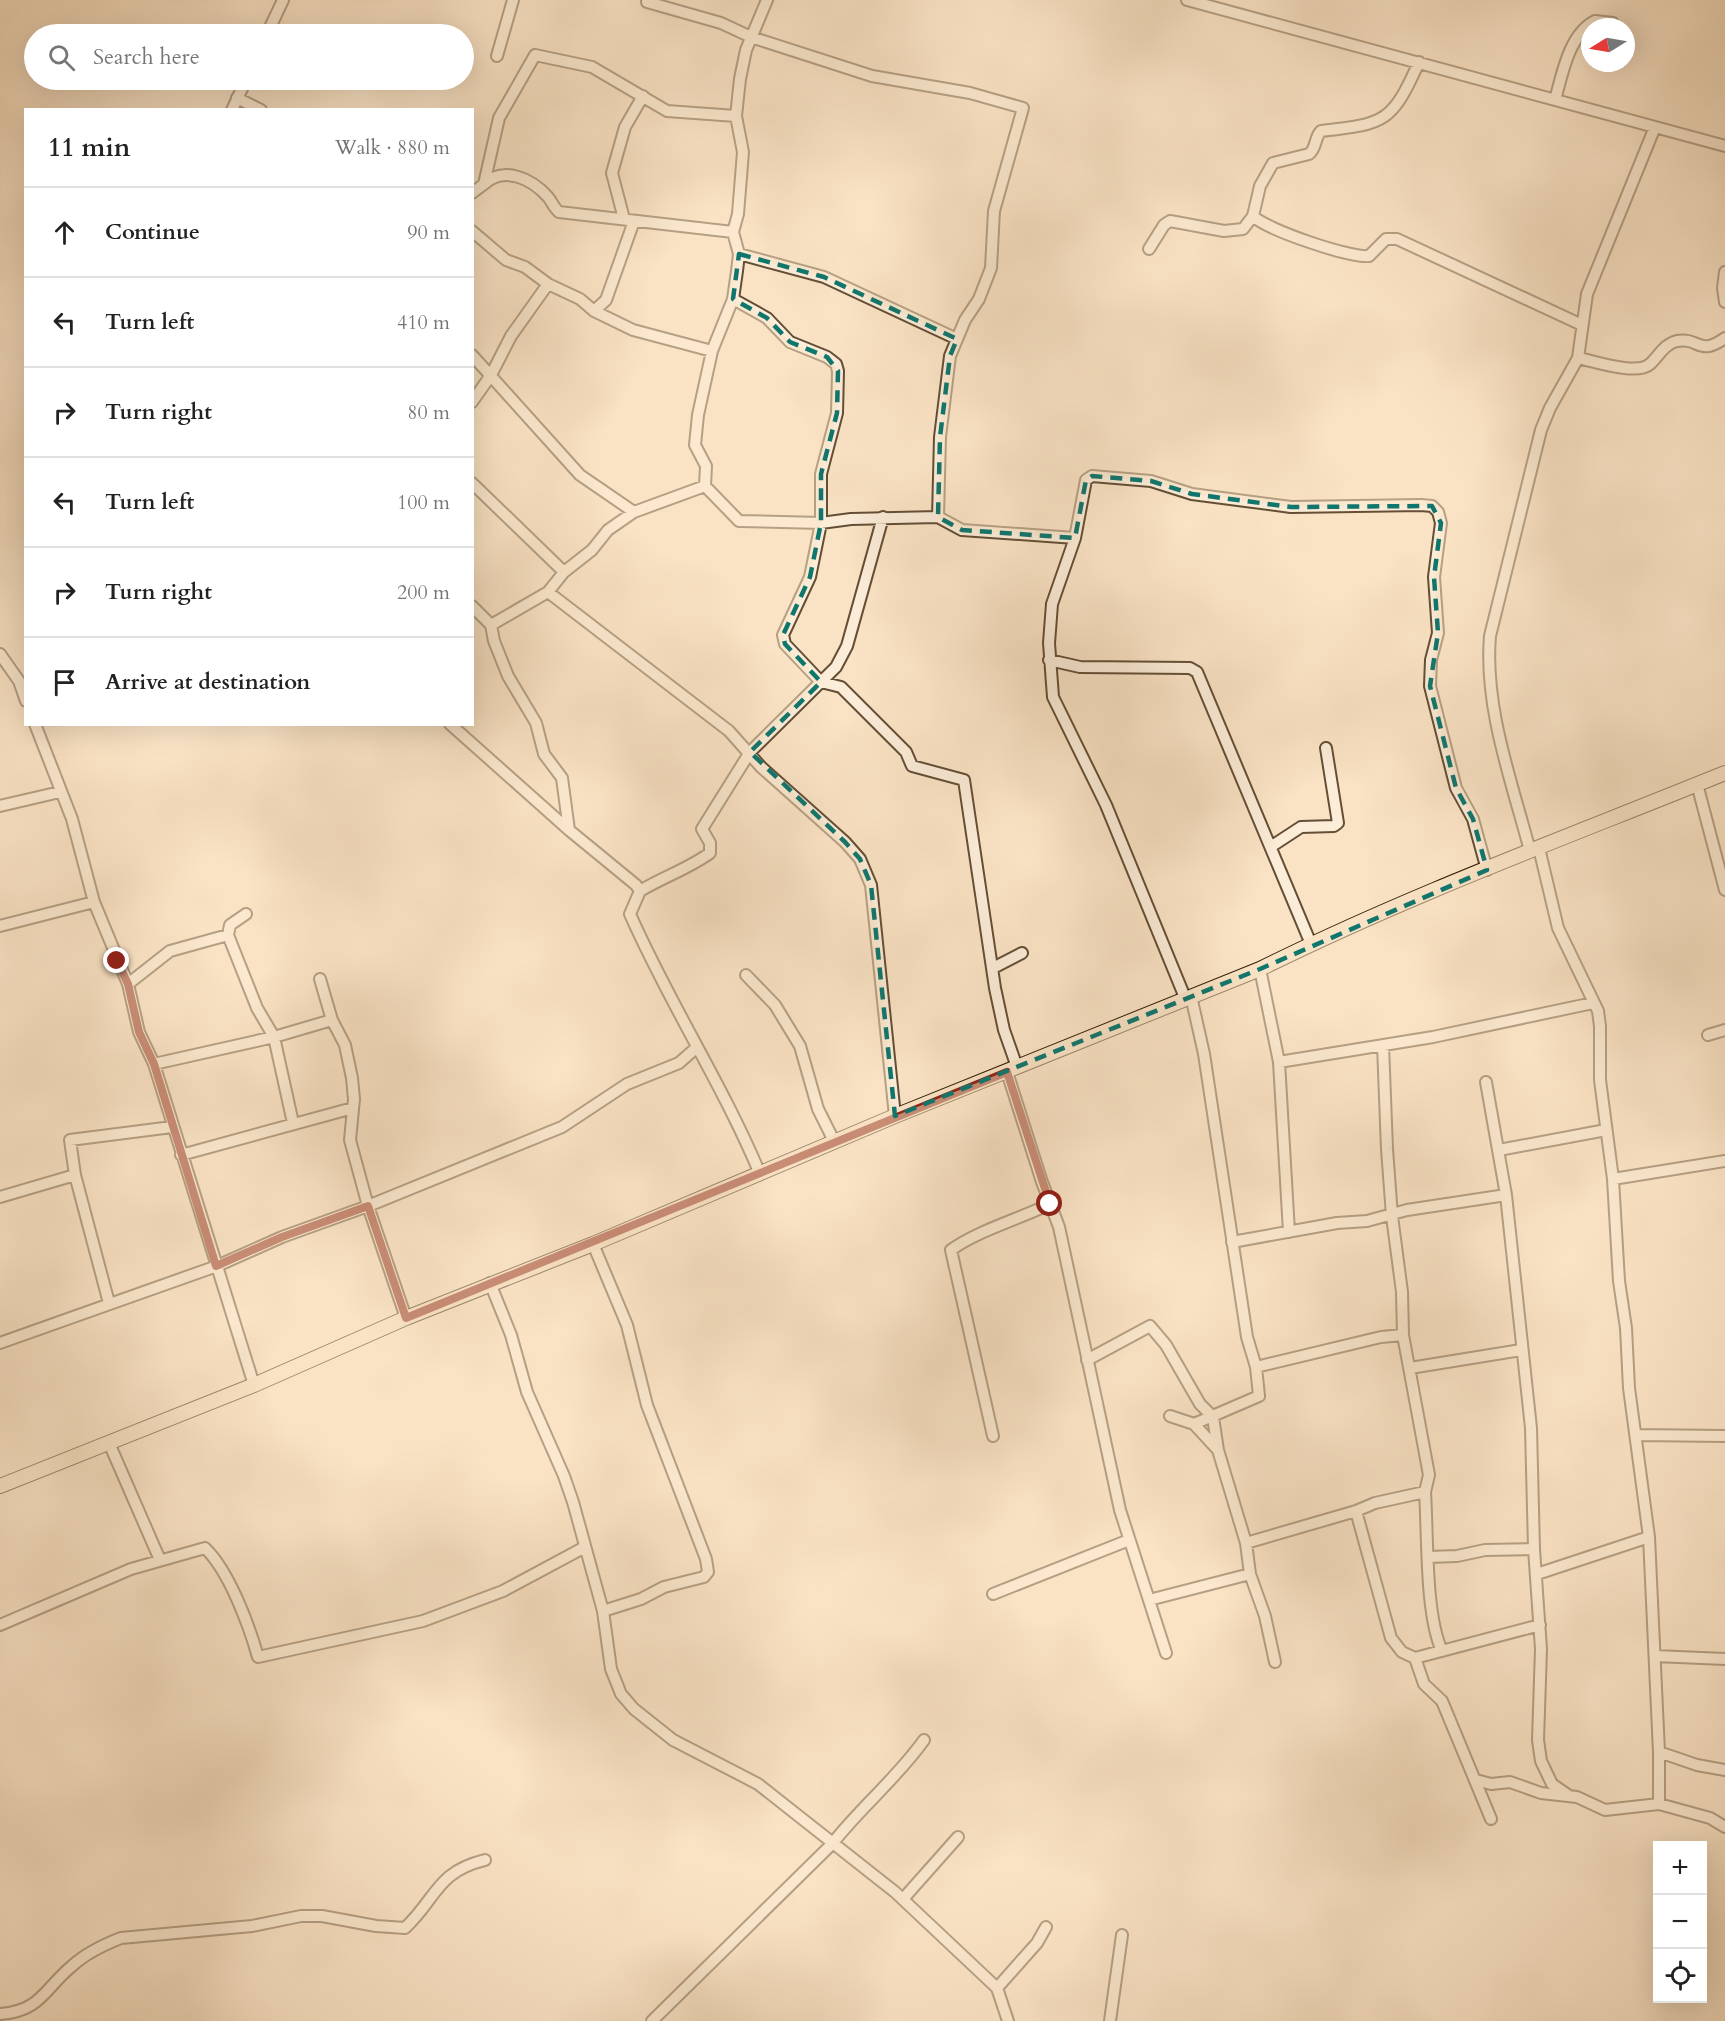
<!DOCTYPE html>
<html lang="en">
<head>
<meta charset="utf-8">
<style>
	:root { --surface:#fff; --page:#f2f2f2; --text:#222; --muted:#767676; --line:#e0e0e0 }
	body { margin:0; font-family:Cardo,serif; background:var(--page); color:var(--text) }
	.controls { position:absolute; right:18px; bottom:18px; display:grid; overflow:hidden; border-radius:0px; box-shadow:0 6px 24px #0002 }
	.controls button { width:54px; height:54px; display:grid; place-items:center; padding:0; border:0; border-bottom:2px solid var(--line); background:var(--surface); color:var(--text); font:30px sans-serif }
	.compass { position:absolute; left:1581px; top:18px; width:54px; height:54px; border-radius:50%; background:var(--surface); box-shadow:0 6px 24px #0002; rotate:259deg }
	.stop { position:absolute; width:18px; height:18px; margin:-14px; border:4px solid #8f2418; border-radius:50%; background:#fff }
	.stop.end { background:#8f2418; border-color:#fff; box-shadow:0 2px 6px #0008 }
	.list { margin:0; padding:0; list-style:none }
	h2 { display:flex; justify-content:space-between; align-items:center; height:78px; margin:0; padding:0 24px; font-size:26px }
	h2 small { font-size:20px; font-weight:400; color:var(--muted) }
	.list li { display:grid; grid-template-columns:39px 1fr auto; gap:18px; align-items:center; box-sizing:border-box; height:90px; padding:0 24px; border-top:2px solid var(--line) }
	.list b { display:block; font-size:22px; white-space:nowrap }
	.list em { font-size:20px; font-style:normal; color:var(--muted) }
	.icon { flex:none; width:33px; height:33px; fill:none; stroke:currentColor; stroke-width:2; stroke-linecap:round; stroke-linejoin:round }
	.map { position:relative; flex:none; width:1725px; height:2021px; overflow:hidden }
	.search { position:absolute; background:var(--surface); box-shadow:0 6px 24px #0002; left:24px; top:24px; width:450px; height:66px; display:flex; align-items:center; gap:15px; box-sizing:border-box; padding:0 21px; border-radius:33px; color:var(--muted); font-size:22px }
	.panel { position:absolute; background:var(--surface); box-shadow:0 6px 24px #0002; left:24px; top:108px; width:450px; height:618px; border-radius:0px }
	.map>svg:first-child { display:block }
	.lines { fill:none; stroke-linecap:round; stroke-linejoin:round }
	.minor-casing { stroke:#644e35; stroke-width:14 }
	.major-casing { stroke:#321c05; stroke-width:16 }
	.minor { stroke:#fcedd9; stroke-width:10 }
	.major { stroke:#fae3c5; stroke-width:14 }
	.route { stroke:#8f2418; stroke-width:8 }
	.marked { fill:none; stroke:#0f766e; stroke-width:4.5; stroke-dasharray:12 8; stroke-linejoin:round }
</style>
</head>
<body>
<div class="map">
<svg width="1725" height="2021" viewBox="0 0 1725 2021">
	<rect width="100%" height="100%" fill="#fae3c5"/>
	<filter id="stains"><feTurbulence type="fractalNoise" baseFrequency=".00333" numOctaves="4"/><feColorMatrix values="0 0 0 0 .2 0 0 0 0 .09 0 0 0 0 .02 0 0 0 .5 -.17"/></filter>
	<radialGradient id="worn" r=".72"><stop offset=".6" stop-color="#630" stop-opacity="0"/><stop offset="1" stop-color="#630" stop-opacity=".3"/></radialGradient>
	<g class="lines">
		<g class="minor-casing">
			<path id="minor" d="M1187,0L1725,146
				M647,2L721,23L751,37L872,76L970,93L1023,108L994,211L991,268L979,299L965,320L950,356L940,437L938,517
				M267,34L283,0
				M497,56L513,0
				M237,98L261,110
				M1555,100C1562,75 1569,34 1595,21L1613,23
				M232,110L246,80
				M484,184C504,166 531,178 548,197C552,202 554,208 559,212L733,232
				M472,193L484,184L499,118L535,55L592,67L667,111L736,116
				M1253,216C1267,230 1350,258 1369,256L1386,239H1397L1582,325
				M624,219L612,173L625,127L643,96
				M472,231L506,260L525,267L548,284L580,299L594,311L633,330L712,351
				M1149,249L1164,225L1170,221L1224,231L1243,229L1253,216L1260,186L1273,163L1309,154C1317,148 1314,138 1321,131C1386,124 1392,122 1419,62
				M739,254L824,277L957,339
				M1725,272L1723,288L1725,302
				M733,299L767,318L790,342L827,357L836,364L838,371L837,413L821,474V523L810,577L783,635L785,644L821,682L841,687L906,752L912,766L964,780L995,988L1004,1030L1017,1067
				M594,311L606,300L634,221
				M472,355L580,475L634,512
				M1578,358C1594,361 1637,376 1650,364C1659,356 1664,344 1677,341C1700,337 1698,357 1725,338
				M472,402L491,375L511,336L548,284
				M472,483L564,572
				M705,486L739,521L821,523L851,519L938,517L962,530L1075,538
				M548,592L729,731L761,767L845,842L860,859L871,885L895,1116
				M472,606L491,625L494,641L508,676L536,723L544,754L562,778L569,830
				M491,625L548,592L564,572L592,550L608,530L634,512L705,486L706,466L695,445L698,415L712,351L733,299L737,271L739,254L733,232L738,214L743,152L736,116L740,79L746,50L767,0
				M0,654L19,681L26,701
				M1049,660L1080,667L1190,668L1197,672L1311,944
				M35,724L72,819L94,902L128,984L139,1032L154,1064L254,1385
				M450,724L569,830L636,885L640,891L630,914C669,1003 723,1085 760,1174
				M1697,784L1725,890
				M0,806L60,792
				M1272,846L1301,827L1334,826L1338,823L1326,748
				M1539,848L1558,928L1598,1011L1600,1026V1080L1613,1179L1619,1281L1626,1328L1629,1388L1649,1537L1659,1752V1804
				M1530,851C1512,782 1484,708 1490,636L1541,430L1550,408L1578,358L1587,294L1655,127
				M640,891C663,877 688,869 710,853V843L702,829L750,752L836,667L847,646L883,517
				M246,914L230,925L228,935L257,1008L274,1037L293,1123
				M0,926L94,902
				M993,968L1022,953
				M1260,969L1279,1062L1289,1232
				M746,975L775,1005L800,1046L818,1109L834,1141
				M320,979L332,1020L345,1045L352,1078L354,1099L350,1140L368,1206L406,1318
				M128,984L170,951L228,935
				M1191,996L1204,1054L1247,1337L1256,1367L1259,1396L1194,1424
				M1186,1000L1106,805L1053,697L1049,643L1052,604L1075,538L1086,480L1092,476L1151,481L1192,494L1291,507L1421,505L1432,506L1438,512L1441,523L1434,577L1438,633L1431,660L1430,686L1456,788L1473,819L1487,870
				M1708,1035L1725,1030
				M1383,1045L1387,1149L1392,1216L1402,1292L1403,1335L1429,1475L1425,1492C1428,1536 1425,1614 1442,1651
				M1279,1062L1433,1037L1593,1003
				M154,1064L274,1037L332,1020
				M1007,1072L1042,1182L1059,1227L1120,1510L1166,1653
				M1486,1082L1506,1195L1531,1428L1534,1549L1541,1649L1538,1740L1541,1761L1552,1784L1568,1795
				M1499,1150L1606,1130
				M181,1155L353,1108
				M1613,1179L1725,1161
				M0,1197L75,1175
				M1232,1242L1337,1223L1367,1221L1407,1210L1506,1195
				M593,1244L627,1325L647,1405L706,1559L708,1572L704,1577L664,1587L641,1599L603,1611
				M490,1283L511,1335L527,1392L564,1476L573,1502L603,1611L611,1669L621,1694L634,1709L673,1740L758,1784L895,1892L997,1988L1008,2021
				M109,1303L75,1175L70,1140L172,1127
				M0,1343L217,1266L282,1237L368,1206L562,1127L627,1084L679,1063L696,1048
				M1087,1360L1150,1326L1166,1345L1200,1404L1213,1417L1218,1450L1246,1543L1250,1574L1265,1616L1275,1662
				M1256,1367L1381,1337L1403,1335
				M1410,1368L1521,1350
				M1170,1416L1194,1424L1218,1450
				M1637,1435L1725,1436
				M993,1436L951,1250C977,1231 1019,1219 1050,1204
				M109,1443L160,1560
				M1356,1511L1391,1638L1402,1652L1415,1658L1424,1684L1442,1701L1491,1819
				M1246,1543L1356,1511L1375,1503L1425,1492
				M1429,1557L1457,1556L1485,1550L1534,1549
				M1537,1574L1649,1537
				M993,1594L1129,1540
				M1149,1600L1250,1574
				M0,1625L131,1569L205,1548C229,1571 249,1625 258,1657L423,1621L503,1591L585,1547
				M1655,1656L1725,1659
				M1415,1658L1540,1625
				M1659,1752L1697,1765L1725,1770
				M1476,1780L1491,1784L1510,1782L1541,1793L1577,1797L1605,1810L1659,1804L1710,1818L1725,1827
				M903,1899L958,1837
				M997,1988L1037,1943L1046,1927
				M0,2014C41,2011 44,1989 72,1966C86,1953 103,1945 121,1938L252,1926L301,1916H322L376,1926L405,1928C437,1898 436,1872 485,1860
				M652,2021L832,1844C861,1807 897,1778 924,1740
				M1110,2021L1122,1935"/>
		</g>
		<g class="major-casing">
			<path id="major" d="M0,1486L254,1385L406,1318L593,1244L895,1116L1260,969C1411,894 1570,836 1725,773"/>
		</g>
		<use href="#minor" class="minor"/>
		<use href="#major" class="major"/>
	</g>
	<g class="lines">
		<path class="route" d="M117,961L128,984L139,1032L154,1064L216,1266L282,1237L368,1206L406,1318L1007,1072L1050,1204"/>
	</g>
	<path d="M0 0H1725V2021H0ZM739,254L824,277L957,339L950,356L940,437L938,517L962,530L1075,538L1086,480L1092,476L1151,481L1192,494L1291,507L1432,506L1441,523L1434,577L1438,633L1430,686L1456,788L1473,819L1487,870L1260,969L895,1116L871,885L860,859L845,842L750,752L821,682L785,644L783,635L810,577L821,523V474L837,413L838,371L827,357L790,342L767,318L733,299Z" fill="#fae3c5" fill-opacity=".55" fill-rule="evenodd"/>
	<path class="marked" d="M739,254L824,277L957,339L950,356L940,437L938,517L962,530L1075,538L1086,480L1092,476L1151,481L1192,494L1291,507L1432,506L1441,523L1434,577L1438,633L1430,686L1456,788L1473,819L1487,870L1260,969L895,1116L871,885L860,859L845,842L750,752L821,682L785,644L783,635L810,577L821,523V474L837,413L838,371L827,357L790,342L767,318L733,299Z"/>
	<rect width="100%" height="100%" filter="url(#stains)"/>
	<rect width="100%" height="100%" fill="url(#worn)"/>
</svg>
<div class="controls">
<button>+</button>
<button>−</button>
<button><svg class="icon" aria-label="locate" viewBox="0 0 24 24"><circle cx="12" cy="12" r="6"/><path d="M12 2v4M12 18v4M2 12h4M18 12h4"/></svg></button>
</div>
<svg class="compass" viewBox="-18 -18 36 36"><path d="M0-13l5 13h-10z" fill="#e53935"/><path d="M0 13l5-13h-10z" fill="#767676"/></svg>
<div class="stop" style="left:1050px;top:1204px"></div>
<div class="stop end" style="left:117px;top:961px"></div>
<div class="search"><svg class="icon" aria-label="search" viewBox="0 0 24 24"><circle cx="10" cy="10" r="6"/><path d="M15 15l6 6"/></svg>Search here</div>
<section class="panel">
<h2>11 min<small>Walk · 880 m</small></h2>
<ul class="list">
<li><svg class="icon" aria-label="ahead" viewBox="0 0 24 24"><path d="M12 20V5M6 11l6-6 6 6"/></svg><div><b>Continue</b></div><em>90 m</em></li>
<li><svg class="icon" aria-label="left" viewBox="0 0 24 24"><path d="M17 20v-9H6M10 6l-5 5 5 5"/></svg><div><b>Turn left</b></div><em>410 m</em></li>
<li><svg class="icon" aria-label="right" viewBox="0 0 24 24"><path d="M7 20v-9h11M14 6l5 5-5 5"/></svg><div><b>Turn right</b></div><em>80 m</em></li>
<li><svg class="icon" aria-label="left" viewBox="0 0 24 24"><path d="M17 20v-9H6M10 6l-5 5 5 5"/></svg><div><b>Turn left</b></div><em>100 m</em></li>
<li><svg class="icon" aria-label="right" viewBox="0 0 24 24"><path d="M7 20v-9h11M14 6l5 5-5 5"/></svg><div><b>Turn right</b></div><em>200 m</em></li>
<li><svg class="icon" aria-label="arrive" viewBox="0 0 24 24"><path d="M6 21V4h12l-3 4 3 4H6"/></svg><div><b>Arrive at destination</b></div></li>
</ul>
</section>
</div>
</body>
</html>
